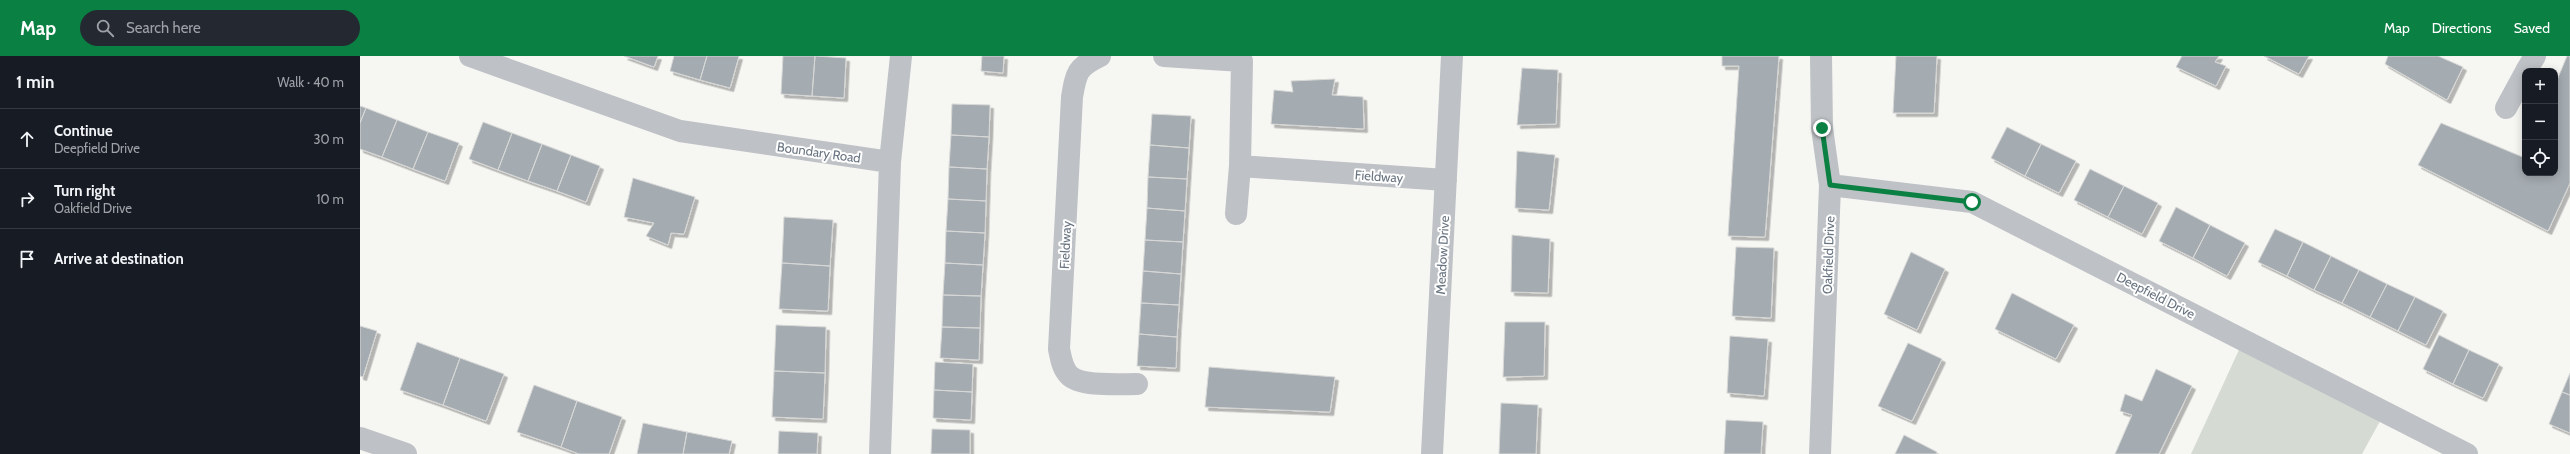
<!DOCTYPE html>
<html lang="en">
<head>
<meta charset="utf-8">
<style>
	:root { --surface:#171b24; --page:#242831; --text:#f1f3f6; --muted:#9ea1a6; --line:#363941; --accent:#0b8043 }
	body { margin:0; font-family:Cabin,sans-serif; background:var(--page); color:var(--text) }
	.controls { position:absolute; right:12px; top:12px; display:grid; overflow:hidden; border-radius:8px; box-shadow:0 2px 10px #0003 }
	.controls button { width:36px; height:36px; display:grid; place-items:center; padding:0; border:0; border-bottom:1px solid var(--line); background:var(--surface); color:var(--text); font:20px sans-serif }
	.stop { position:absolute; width:12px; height:12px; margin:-9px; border:3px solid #0b8043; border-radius:50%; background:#fff }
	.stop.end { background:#0b8043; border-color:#fff; box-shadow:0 1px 4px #0008 }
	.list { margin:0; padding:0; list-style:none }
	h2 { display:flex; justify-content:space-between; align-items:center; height:52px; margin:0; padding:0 16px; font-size:17px }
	h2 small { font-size:13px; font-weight:400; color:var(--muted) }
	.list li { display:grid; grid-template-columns:26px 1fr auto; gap:12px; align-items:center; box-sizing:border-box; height:60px; padding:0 16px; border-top:1px solid var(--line) }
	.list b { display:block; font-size:15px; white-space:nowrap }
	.list p { margin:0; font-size:13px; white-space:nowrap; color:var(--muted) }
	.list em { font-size:13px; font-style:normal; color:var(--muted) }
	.icon { flex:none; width:22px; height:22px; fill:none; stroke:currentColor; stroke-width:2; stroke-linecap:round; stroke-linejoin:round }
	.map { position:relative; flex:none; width:2210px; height:398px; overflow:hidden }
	header { display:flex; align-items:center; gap:24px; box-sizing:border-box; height:56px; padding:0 20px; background:var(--accent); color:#fff }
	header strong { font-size:19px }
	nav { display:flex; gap:22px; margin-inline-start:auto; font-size:14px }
	.search { width:280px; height:36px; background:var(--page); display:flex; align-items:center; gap:10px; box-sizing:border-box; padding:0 14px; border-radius:22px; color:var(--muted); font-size:15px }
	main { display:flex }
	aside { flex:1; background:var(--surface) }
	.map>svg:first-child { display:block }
	.green { fill:#d5dad3 }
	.building { fill:#a4abb1; stroke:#d7d8d6; filter:url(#shadow) }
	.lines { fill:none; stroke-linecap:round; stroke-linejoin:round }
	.street { stroke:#bec1c5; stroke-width:22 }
	.route { stroke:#0b8043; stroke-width:5 }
	.labels { text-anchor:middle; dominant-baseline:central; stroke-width:4; stroke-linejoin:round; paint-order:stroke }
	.street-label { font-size:13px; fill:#697481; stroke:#fff }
</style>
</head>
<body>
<header>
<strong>Map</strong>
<div class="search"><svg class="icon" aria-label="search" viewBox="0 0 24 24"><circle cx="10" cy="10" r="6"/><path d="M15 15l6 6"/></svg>Search here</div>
<nav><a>Map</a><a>Directions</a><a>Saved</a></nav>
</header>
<main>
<aside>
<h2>1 min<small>Walk · 40 m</small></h2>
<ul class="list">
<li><svg class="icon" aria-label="ahead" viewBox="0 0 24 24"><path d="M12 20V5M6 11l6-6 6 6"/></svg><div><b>Continue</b><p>Deepfield Drive</p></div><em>30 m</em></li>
<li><svg class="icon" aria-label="right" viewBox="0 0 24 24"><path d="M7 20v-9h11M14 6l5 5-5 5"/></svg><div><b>Turn right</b><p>Oakfield Drive</p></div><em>10 m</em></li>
<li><svg class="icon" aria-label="arrive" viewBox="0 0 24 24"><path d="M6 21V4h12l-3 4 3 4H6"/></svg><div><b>Arrive at destination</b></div></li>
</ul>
</aside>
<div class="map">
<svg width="2210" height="398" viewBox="0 0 2210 398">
	<defs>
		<filter id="shadow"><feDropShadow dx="3.5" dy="3.5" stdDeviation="0" flood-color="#0004"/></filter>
	</defs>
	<rect width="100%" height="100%" fill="#f6f6f3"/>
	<path class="green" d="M1884,283L2025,356L2002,398H1831Z"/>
	<path class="building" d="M264,0H298L294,11Z
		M314,0H347L340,24L310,15Z
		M347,0H379L370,32L340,24Z
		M423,0H455L452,40L421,38Z
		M455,0L486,2L484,42L452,40Z
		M622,0H644L643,17L621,15Z
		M1362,0H1419L1405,181L1368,180L1379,10H1362Z
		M1536,0H1577L1574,57H1533Z
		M1822,0H1859L1855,6L1866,10L1856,30L1816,11Z
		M1904,0H1949L1939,18Z
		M2028,0H2078L2103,11L2087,44L2025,8Z
		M2207,0H2210V127L2188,175L2058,109L2081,67L2165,102V117H2195V29Z
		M1162,12L1198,14L1196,68L1157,69Z
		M975,23L972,39L1003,41L1004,73L911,68L914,34L933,36L931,25Z
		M592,48L630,49L629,81L591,79Z
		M0,50L6,52L0,67Z
		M6,52L37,64L22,101L0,93V67Z
		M792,58L831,60L829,92L790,89Z
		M37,64L68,76L53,113L22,101Z
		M123,66L152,77L138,114L109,103Z
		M1647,71L1681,88L1665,120L1631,102Z
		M68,76L99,87L85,125L53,113Z
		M152,77L182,88L168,125L138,114Z
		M591,79L629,81L627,113L589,111Z
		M182,88L211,99L197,135L168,125Z
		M1681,88L1716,105L1699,137L1665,120Z
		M790,89L829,92L827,123L788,121Z
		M1157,95L1195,99L1189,154L1155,152Z
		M211,99L240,110L226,146L197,135Z
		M589,111L627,113L626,145L588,143Z
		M1730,113L1764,130L1748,161L1714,144Z
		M788,121L827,123L825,155L787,152Z
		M273,122L335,141L324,178L311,177L308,189L286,180L294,167L264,161Z
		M1764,130L1798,147L1782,178L1748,161Z
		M588,143L626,145L625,177L586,175Z
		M1816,151L1850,169L1833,202L1799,185Z
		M787,152L825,155L823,186L785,184Z
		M424,161L473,164L470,210L422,207Z
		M1850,169L1885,187L1867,220L1833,202Z
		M1915,173L1943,186L1927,220L1898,206Z
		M586,175L625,177L623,209L585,207Z
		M1152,179L1190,183L1188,237L1151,236Z
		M785,184L823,186L821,218L783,215Z
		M1943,186L1971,200L1954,234L1927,220Z
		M1376,191L1414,192L1411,262L1372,260Z
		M1551,196L1585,213L1557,274L1524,258Z
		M1971,200L1999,214L1982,247L1954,234Z
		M422,207L470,210L468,255L419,253Z
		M585,207L623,209L621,240L583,239Z
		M1999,214L2027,228L2010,261L1982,247Z
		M783,215L821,218L819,249L781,247Z
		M2027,228L2055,241L2038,275L2010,261Z
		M1652,237L1714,269L1696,303L1635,273Z
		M583,239L621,240L620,272L582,271Z
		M2055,241L2083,255L2066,289L2038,275Z
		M781,247L819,249L817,281L779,278Z
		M1145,266H1185L1184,320L1143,321Z
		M416,269L466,271L465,317L414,315Z
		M0,270L17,275L3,321L0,320Z
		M582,271L620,272L619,304L580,302Z
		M779,278L817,281L816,312L777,310Z
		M2079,279L2109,294L2093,328L2063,313Z
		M1370,280L1408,283L1404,340L1367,337Z
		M57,286L100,302L83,349L40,334Z
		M1548,287L1582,303L1552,365L1518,350Z
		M2109,294L2139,308L2123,342L2093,328Z
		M100,302L144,318L126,365L83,349Z
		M575,306L613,308L612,336L574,334Z
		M849,311L975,321L970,356L845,351Z
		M1796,313L1832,330L1799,398H1755L1772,359L1760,355L1765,338L1782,345Z
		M414,315L465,317L463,363L412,361Z
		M2210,317V339L2202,336Z
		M174,329L217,345L201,391L157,376Z
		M574,334L612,336L611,364L573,362Z
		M2202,336L2210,339V377L2189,368Z
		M217,345L262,361L249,398H219L201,391Z
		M1141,347L1178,349L1176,398H1139Z
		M1366,364L1403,366L1401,398H1364Z
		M283,367L327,376L323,398H277Z
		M572,373L610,374V398H571Z
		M419,375L458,377L457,398H418Z
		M327,376L372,385L369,398H323Z
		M1544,379L1577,396L1576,398H1535Z"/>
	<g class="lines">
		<path class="street" d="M110,0L320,75L530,106
			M740,0C717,11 716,17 712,41L699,293C701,302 702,312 709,319C720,331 760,328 777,328
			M804,0L882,5L880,110L876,158
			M2166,15L2175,0
			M2146,52L2165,17
			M880,110L1086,124
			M1470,129L1612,146L2107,398
			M0,382L46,398
			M520,398L530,106L541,0
			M1072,398L1092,0
			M1460,398L1470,129L1462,72L1461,0"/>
	</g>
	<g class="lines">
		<path class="route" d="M1462,72L1470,129L1612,146"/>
	</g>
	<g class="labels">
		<g class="street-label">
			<text transform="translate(459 96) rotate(8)">Boundary Road</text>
			<text transform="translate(1019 120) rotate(4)">Fieldway</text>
			<text transform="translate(705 189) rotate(-87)">Fieldway</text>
			<text transform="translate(1082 199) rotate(-87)">Meadow Drive</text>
			<text transform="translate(1468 199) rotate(-88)">Oakfield Drive</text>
			<text transform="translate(1796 239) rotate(27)">Deepfield Drive</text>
		</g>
	</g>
</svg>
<div class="controls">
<button>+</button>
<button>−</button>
<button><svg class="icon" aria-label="locate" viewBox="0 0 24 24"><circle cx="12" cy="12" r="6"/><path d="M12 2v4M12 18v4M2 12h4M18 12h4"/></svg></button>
</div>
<div class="stop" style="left:1612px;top:146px"></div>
<div class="stop end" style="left:1462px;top:72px"></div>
</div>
</main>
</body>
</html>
